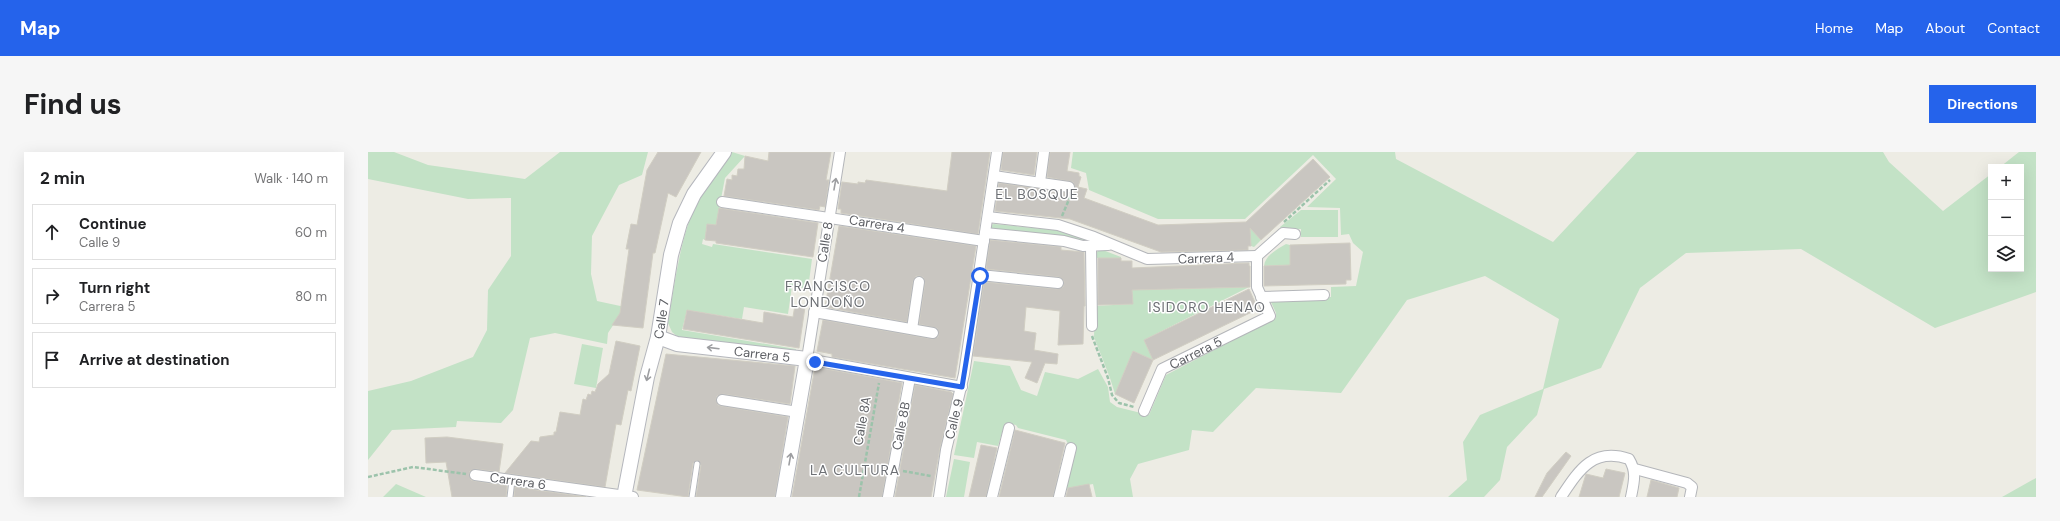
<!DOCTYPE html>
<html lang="en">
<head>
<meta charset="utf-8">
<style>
	:root { --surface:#fff; --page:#f6f6f6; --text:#202124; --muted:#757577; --line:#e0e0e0; --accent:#2563eb }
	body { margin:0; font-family:"DM Sans",sans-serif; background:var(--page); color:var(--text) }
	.controls { position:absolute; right:12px; top:12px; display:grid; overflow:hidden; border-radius:0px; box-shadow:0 4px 16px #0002 }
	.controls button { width:36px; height:36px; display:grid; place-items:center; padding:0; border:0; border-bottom:1px solid var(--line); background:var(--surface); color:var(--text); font:20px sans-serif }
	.stop { position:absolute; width:12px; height:12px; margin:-9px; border:3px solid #2563eb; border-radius:50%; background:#fff }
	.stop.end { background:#2563eb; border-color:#fff; box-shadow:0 1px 4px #0008 }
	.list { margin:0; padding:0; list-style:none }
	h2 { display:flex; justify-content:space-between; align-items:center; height:52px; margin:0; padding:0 16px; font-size:17px }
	h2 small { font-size:13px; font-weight:400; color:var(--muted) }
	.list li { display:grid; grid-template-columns:26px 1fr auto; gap:12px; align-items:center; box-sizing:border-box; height:56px; margin:0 8px 8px; padding:0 8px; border:1px solid var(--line); border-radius:0px }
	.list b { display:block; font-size:15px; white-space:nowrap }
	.list p { margin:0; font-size:13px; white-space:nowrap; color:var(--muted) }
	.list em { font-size:13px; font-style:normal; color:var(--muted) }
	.icon { flex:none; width:22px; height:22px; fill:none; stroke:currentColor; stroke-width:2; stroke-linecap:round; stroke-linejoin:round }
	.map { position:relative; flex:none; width:1668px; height:345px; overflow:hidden; border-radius:0px }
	header { display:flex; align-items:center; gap:24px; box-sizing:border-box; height:56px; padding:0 20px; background:var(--accent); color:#fff }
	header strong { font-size:19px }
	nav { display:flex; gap:22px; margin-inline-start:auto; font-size:14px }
	.intro { display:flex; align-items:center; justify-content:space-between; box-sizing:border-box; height:96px; padding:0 24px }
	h1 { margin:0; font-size:28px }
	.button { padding:10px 18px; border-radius:0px; background:var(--accent); color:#fff; font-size:14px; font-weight:700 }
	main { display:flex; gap:24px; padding:0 24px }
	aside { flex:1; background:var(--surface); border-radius:0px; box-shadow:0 4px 16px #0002 }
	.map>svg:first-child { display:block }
	.green { fill:#c3e2c6 }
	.building { fill:#c9c6c1; stroke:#d1cec3 }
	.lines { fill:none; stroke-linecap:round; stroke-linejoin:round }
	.service-casing { stroke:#b4b6ba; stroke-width:7 }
	.minor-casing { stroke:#b4b6ba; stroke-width:12 }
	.secondary-casing { stroke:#b5b7bd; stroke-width:16 }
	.path { stroke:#9cc3ab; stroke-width:2.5; stroke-dasharray:4 2; stroke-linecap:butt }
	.service { stroke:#fff; stroke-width:5 }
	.minor { stroke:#fff; stroke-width:10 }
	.secondary { stroke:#fff; stroke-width:14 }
	.oneway { stroke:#9d9ea1 }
	.route { stroke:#2563eb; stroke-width:5 }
	.labels { text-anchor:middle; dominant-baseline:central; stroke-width:3; stroke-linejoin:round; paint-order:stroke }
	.street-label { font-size:13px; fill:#5c5e63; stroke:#fff }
	.neighbourhood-label { font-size:14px; letter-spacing:1px; fill:#6d7075; stroke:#fff }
</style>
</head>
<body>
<header>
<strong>Map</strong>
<nav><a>Home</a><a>Map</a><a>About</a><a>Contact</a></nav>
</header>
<div class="intro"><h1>Find us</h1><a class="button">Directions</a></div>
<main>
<aside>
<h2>2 min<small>Walk · 140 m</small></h2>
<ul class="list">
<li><svg class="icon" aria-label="ahead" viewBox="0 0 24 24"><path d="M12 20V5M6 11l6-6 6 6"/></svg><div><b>Continue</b><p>Calle 9</p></div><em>60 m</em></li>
<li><svg class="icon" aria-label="right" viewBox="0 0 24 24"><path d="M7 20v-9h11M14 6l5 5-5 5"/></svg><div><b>Turn right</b><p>Carrera 5</p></div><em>80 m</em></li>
<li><svg class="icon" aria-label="arrive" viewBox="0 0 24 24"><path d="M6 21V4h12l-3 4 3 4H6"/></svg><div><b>Arrive at destination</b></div></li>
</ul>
</aside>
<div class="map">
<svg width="1668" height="345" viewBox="0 0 1668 345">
	<rect width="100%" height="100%" fill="#edece4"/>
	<path class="green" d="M0,0H26L60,13L157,27L192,0H280L274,23L251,33L224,84L223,122L229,149L257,155L240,181L239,192L187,181L162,186L145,258L133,271L89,269L88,275L24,278L0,308V239L43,229L105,205L119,178L120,138L143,104V46L100,47L0,27Z
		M364,0L377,4L357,26L348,73L339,72L337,88L335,87L334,92L344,95L345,92L444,107L440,137L424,134L420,162L376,155L374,167L319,158L314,178L428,197V198L360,192L310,185L304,180L300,171C307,129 312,86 330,47C338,30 353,15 364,0Z
		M705,0H1027L1028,7L1185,90L1269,0H1515L1521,10L1575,59L1623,22V117H1653V15H1632L1651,0H1668V140L1567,176L1433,97L1318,101L1272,136L1233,216L1176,237L1169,263L1139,295L1132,328L1116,345H1080L1099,328L1095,290L1112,263L1175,237L1191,167L1117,124L1039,148L973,241L888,236L845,280L824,278L821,298L770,312L762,327L765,345H728L725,332L697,337L708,294L700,292L698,288L650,276L648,273L637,271L630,294L609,290L606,306L586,303L606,209L642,214L653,238L669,244L677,220L710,227L730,217L740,235L742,250L749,255L781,263L798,223L908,166V161L903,150L905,149L963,145V135L988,134L995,100L985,91L981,82L973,83L972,56L939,55L968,27L945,3L877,67H790L721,38L718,21L703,16Z
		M933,58H970V85H933V77H913L912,75Z
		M626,72L687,78L722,89L620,78L622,73Z
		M882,76L893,88L886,95L883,94Z
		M918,92L922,93V113L896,114C897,103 910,97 918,92Z
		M732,97L753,105V106H727V102Z
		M881,135L776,188L785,208L765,199L747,242L742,226L726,185L727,154L764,152V138Z
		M214,192L235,196L228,236L206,232Z
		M586,307L602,310L596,345H578Z
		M1668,326V345H1634Z
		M28,332L58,345H15Z"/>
	<path class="building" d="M290,0H333L308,45L300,41L287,101H285L275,176L244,173L252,161L261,97H258L263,72L269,73L279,18Z
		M401,0H463L458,28H461L457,55L452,54L451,58L356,44L359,27L364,28V23L369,24L370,17H376L377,4L400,9Z
		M584,0H622L610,82L473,61V57H470L474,30L490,32V30L497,31L498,28L579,39Z
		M635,0H669L666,23L633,18Z
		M682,0H702L699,19L711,21V24L713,25L710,35L719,37L716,46L790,73L878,70L945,7L962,25L893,88L882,76L883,94H880V98L793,100L702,67L627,59L631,31L700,41L706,39L707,36L705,30L679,25Z
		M351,56L450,71L445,105L348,91V89L337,88L339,72L348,73Z
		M471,74L608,94L587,226L464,205V202L449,199L455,168L564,187L570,185L571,182L569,176L551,172L557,131L555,125L552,124H548L545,129L539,170L457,155Z
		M622,88L693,95V98L716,100L717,154H716L715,192L690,193L692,159L658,155L656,179L668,181L666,198L690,202L689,212L677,211L669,231L657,226L664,210L605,204L616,130L689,137L695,135L696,129L691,125L618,117Z
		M982,91L983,128H978V132L896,134V114L922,113V93Z
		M730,106H753V109H764V116L881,111V114H882V135L764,138L765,152L730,153Z
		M881,137L890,157L785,208L776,188Z
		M427,153L437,155L431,196L315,177L319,158L395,171L396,160L425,165Z
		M248,189L272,194L263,239L260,238L253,273L248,272L237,335L137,321L163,289L171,290L172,285L186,283V280H188L192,260L212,263L215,247L218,248L220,242L223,243L224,239L227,240L230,232L241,222Z
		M765,199L785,208L766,251L747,242Z
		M298,202L427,214L422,252L355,242L349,244L348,247L350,253L353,254L420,265L407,345H328L333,313L329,308L325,311L320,345L269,338Z
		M447,215L534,231L514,345H424Z
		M547,233L583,240L585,242L572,296L563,345H527Z
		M647,278L697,291L685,345H631Z
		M79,285L135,292L131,320L108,317L102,319L101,322L103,328L106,329L139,334L138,345H84L78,310L58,311L57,286Z
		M613,293L629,296L618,345H601Z
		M1198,300L1203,304L1174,345H1167L1179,321Z
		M1238,317L1257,321L1251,345H1211L1218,322L1235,326Z
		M1283,328L1311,336L1309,345H1279Z
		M721,332L724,345H698L700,336Z
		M147,335L218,345H146Z"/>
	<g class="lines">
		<g class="service-casing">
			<path id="service" d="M142,345L144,328
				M324,345L329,312"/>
		</g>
		<g class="minor-casing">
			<g id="minor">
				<path d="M472,0L439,207L594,235"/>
				<path d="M626,24L701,35"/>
				<path d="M672,30L676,0"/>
				<path d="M354,50L616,89"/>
				<path d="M620,65L690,73L726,85L779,107L889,104"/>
				<path d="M617,81L696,89L715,94L740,93"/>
				<path d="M723,94L724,174"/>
				<path d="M612,123L690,131"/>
				<path d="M893,145L956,143"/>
				<path d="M446,160L565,181"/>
				<path d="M544,177L551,130"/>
				<path d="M354,248L430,260"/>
				<path id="s1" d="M776,259L794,217L902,164L889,135V104L915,81L927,82"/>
				<path d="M1267,317L1319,331L1324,335L1322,345"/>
				<path d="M107,323L265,345"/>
				<path d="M520,345L542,226"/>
				<path d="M571,345L578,298L596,222L629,0"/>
				<path d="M624,345L641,276"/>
				<path d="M691,345L703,296"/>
				<path d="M1193,345C1211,318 1225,295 1261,307C1269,320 1266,330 1263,345"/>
			</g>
		</g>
		<g class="secondary-casing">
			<g id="secondary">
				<path id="s2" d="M290,185L309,192L439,207L415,345"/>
				<path id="s3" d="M256,345L279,225L290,185L303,103L312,71L326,42L356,0"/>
			</g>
		</g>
		<path class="path" d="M694,64L702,45
			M916,70L962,28
			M724,184L740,226L744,243L751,251L766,255
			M535,319L563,324
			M0,325L45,315L98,322
			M491,345L511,231"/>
		<use href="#service" class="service"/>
		<use href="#minor" class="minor"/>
		<use href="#secondary" class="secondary"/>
	</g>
	<defs><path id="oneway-shaft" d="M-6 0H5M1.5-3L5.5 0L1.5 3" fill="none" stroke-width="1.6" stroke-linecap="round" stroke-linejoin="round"/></defs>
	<g class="oneway">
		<use href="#oneway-shaft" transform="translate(467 32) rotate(-80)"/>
		<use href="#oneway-shaft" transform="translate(345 196) rotate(-173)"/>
		<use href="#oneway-shaft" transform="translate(280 223) rotate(104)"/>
		<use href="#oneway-shaft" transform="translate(422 307) rotate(-80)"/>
	</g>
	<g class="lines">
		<path class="route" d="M447,210L594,235L612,124"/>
	</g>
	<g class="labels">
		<g class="street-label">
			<text transform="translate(509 72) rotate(9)">Carrera 4</text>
			<text transform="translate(457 90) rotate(-81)">Calle 8</text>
			<text transform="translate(838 106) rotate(-2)">Carrera 4</text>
			<text stroke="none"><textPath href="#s3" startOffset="182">Calle 7</textPath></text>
			<text stroke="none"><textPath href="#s1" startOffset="83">Carrera 5</textPath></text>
			<text stroke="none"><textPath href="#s2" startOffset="106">Carrera 5</textPath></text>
			<text transform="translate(586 267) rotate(-76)">Calle 9</text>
			<text transform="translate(494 269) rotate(-80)">Calle 8A</text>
			<text transform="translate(533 274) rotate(-79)">Calle 8B</text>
			<text transform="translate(150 329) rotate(8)">Carrera 6</text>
		</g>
		<g class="neighbourhood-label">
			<text x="669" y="42">EL BOSQUE</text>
			<text x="460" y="134">FRANCISCO<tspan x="460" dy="16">LONDOÑO</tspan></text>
			<text x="839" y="155">ISIDORO HENAO</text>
			<text x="487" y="318">LA CULTURA</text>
		</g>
	</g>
</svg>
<div class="controls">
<button>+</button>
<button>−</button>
<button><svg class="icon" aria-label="layers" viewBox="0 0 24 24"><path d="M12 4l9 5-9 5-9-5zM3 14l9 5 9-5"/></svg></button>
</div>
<div class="stop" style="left:612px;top:124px"></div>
<div class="stop end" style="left:447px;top:210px"></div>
</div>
</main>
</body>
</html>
